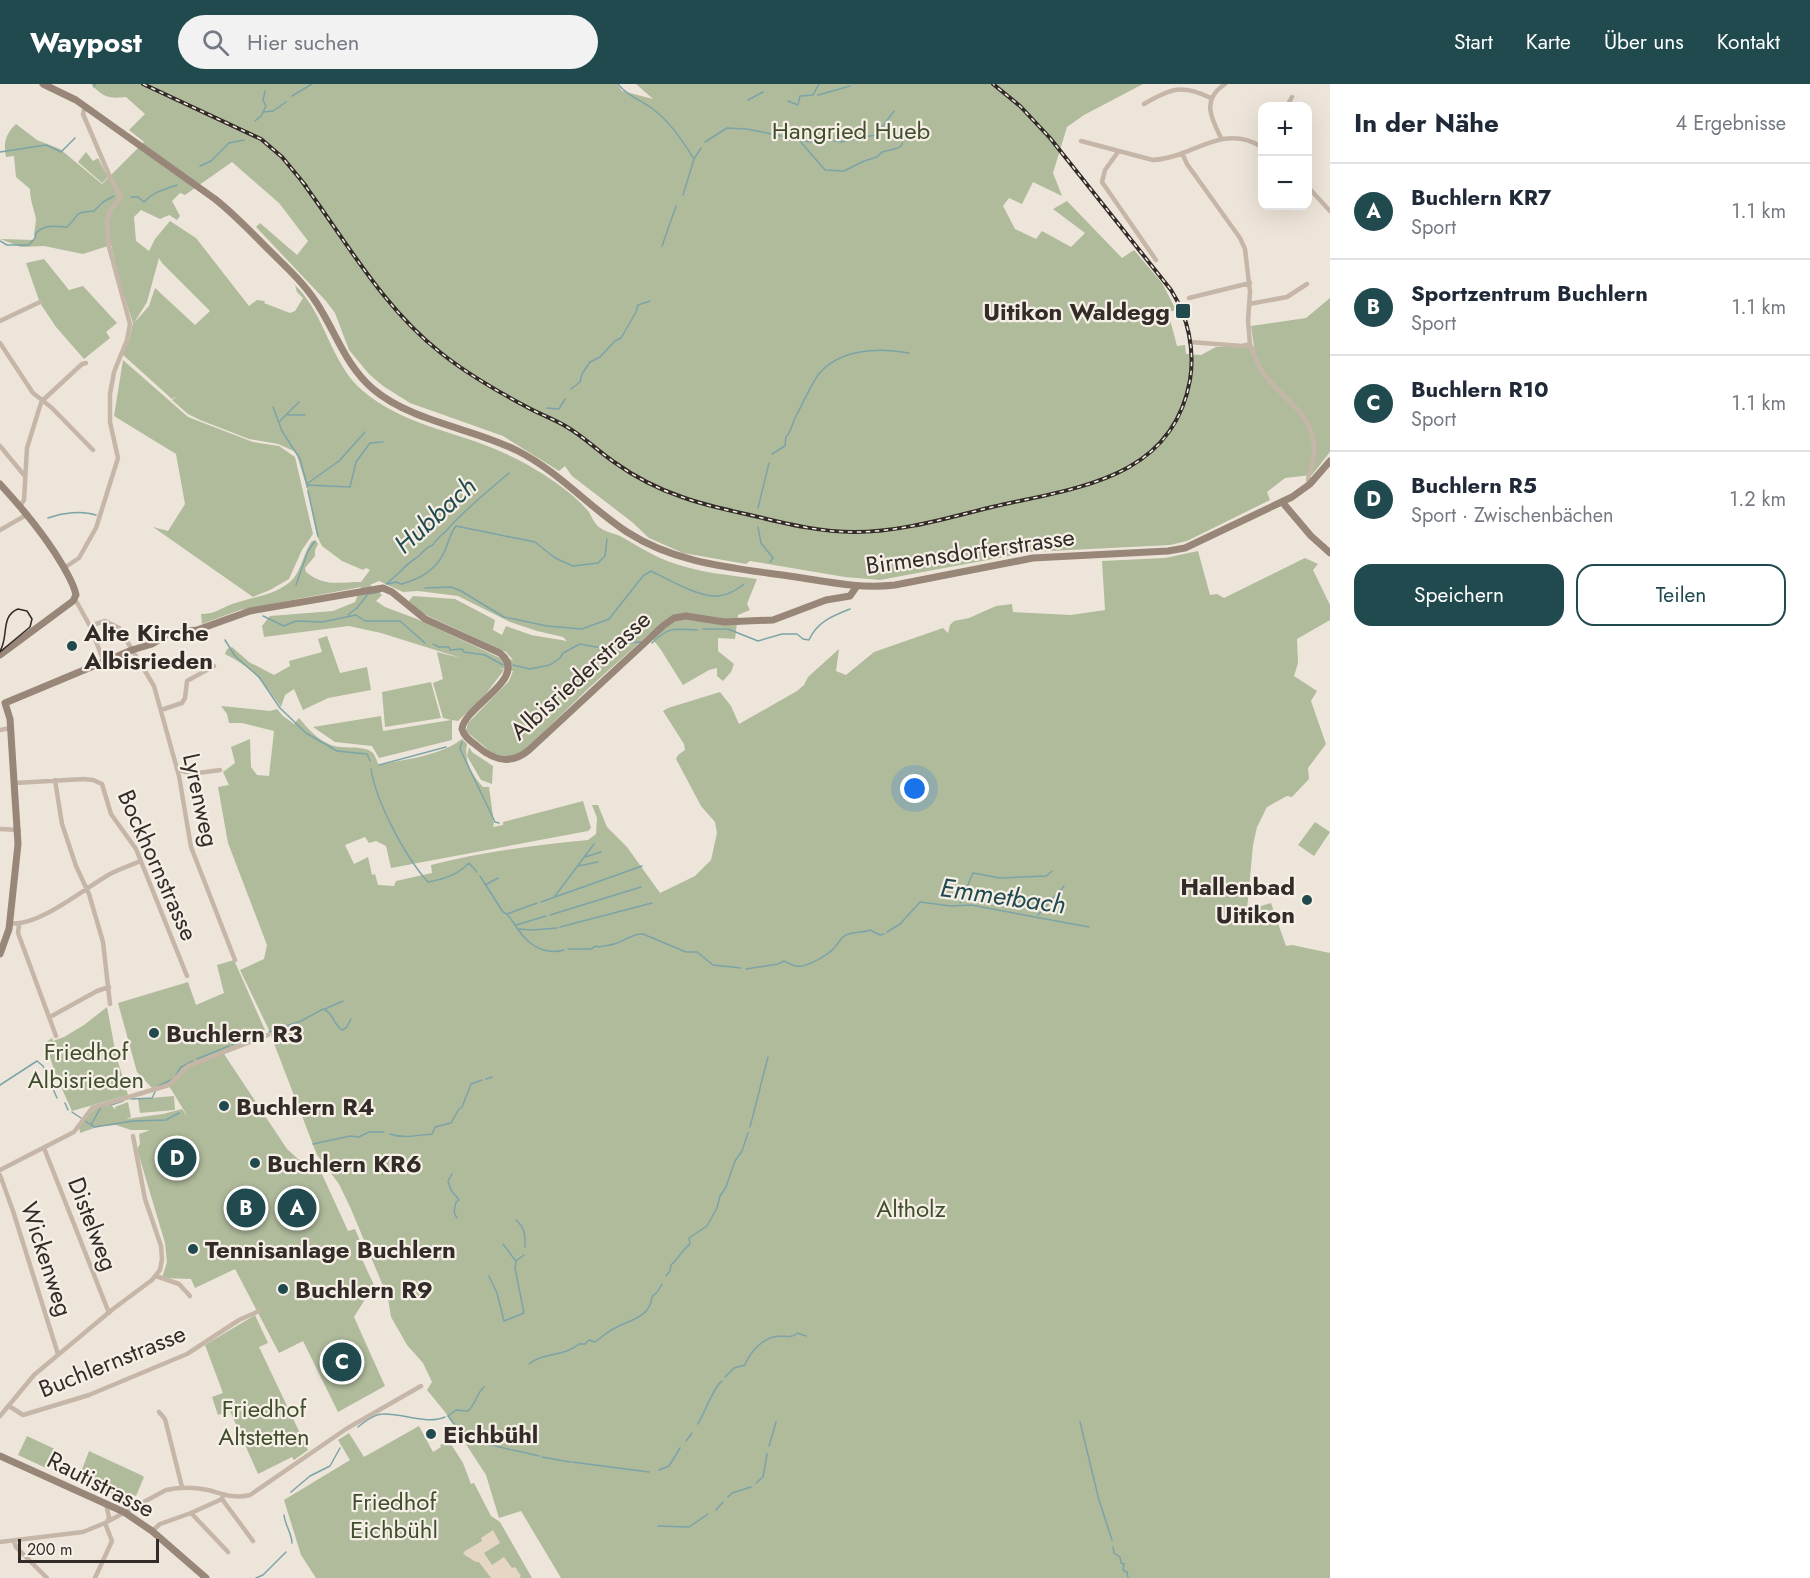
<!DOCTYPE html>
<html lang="de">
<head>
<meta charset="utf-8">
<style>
	:root { --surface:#fff; --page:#f2f2f3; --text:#1f2937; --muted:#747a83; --line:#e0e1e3; --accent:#214a4f }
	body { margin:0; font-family:Jost,sans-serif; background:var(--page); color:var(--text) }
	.controls { position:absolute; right:18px; top:18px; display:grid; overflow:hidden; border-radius:12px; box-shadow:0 6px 24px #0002 }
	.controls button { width:54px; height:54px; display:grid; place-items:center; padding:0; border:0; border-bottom:2px solid var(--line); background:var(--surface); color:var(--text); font:30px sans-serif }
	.scale { position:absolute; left:18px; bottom:15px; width:141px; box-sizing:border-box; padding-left:6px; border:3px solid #322b27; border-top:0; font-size:16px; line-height:21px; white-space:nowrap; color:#322b27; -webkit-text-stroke:4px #f6efe6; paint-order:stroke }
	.you { position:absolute; left:915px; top:705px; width:21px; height:21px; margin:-15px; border:4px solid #fff; border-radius:50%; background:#1a73e8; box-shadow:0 0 0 9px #1a73e833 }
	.badge { display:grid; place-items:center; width:39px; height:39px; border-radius:50%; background:var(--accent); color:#fff; font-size:20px; font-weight:700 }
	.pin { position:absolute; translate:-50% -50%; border:3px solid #fff; box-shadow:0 2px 6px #0006 }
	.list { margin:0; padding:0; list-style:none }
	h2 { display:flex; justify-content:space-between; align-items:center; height:78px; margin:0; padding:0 24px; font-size:26px }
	h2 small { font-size:20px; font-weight:400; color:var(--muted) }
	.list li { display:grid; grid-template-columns:39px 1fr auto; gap:18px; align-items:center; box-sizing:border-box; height:96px; padding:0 24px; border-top:2px solid var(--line) }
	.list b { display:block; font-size:22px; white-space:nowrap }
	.list p { margin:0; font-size:20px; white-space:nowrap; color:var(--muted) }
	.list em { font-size:20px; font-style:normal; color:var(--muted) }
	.actions { display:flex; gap:12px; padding:18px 24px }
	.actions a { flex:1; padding:14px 0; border:2px solid var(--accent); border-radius:18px; text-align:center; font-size:21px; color:var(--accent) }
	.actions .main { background:var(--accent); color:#fff }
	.icon { flex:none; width:33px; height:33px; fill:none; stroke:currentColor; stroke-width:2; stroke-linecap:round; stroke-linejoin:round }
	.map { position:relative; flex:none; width:1330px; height:1494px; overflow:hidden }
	header { display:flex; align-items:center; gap:36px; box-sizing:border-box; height:84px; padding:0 30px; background:var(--accent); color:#fff }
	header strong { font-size:28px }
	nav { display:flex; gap:33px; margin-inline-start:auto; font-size:21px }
	.search { width:420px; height:54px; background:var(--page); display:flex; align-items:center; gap:15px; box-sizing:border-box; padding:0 21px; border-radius:33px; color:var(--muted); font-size:22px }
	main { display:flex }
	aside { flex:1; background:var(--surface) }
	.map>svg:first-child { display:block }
	.green { fill:#b0bb9c; fill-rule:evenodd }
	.plaza { fill:#e5d7c3 }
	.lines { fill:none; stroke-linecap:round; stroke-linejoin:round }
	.stream { stroke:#7ca4a8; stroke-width:1.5 }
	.street { stroke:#c5b6a8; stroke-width:4.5 }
	.secondary { stroke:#988679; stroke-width:7 }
	.tram { stroke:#322b27; stroke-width:1.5 }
	.rail-casing { stroke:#322b27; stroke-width:4 }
	.rail { stroke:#f6efe6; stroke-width:1.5; stroke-dasharray:4.5; stroke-linecap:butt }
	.poi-dot { fill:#214a4f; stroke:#f6efe6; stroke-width:2 }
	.labels { text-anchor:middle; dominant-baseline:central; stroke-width:4.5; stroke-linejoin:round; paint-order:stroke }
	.park-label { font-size:24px; fill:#414e2e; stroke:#f6efe6 }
	.poi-label { font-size:24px; font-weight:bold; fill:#322b27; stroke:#f6efe6; text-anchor:start }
	.street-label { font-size:24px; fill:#322b27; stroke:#f6efe6 }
	.water-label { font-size:26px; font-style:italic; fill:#214a4f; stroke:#f6efe6 }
</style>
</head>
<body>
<header>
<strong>Waypost</strong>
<div class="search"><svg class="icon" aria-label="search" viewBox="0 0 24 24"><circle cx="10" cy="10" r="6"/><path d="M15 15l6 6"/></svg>Hier suchen</div>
<nav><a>Start</a><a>Karte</a><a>Über uns</a><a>Kontakt</a></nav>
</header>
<main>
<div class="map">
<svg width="1330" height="1494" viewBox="0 0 1330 1494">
	<rect width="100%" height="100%" fill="#eee5da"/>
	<path class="green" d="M91,0H617L622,7L653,15L636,0H1143L1084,31L1067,43L1053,89L1062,112L1033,98L1022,120L1009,114L1003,122L1015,145L1036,155L1042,147L1071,163L1085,149L1053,125L1067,117L1122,174L1134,166L1162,199L1176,226L1168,228L1177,262L1185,261L1186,270L1201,271L1216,263H1254L1251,242L1306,234L1330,214V368L1312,391L1285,394L1267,408L1270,416L1187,457L1170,461L1030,468L880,496L845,493L750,477L746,480L683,469L649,454L632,438L572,392L565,382L559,387L503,352L410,319L383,302L369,290L349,266L335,229L326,217L256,143L260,139L297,171L308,157L279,119L232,78L185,111L180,109L172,117L180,132L177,136L169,131L160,135L141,126L134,133L136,157L149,167L155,155L170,137L196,154L249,222L257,216L265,217L264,219L290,229L295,227L303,214L297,208L295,201C326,231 330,279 363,307C404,342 457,347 504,369C531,381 570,405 589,428C592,433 594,439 599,443C605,448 613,449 620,452C638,462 656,474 676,480C702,489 730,491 757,495L747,520L750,526L738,531L735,555L718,554V567L734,580L731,588L723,597L717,592V584L709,586L683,601L661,566L649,550L590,603L525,666L510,673L493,670L466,647L468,639L509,597L513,587L499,584L504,586L485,611L458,637L452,636V656L379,674L372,662L335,658L313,643L381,632L383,647L451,636L443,634L433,599L443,595L437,568L461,574L381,549L349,542L264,553L262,542L270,532L333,527L355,518L361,503L240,526L202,540L201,530C214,530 220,525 232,520C252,513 278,511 293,495C302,484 304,468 312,457H316L318,460L315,466V472L305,484L306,488C324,503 339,498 361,498L370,486L366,484L363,486L342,477L322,462L317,452L307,404L296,368L278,360L249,355L200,336L188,330L172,316L178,312L172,315L122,270L129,257L133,239L122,206L111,161L83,170L44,162L21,163L0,155L35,156C33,148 36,142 36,135C34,125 30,116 30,105L16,93L14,72L6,73C3,59 6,49 16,40L37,56L60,65L102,100L144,58L129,46L145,30L126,13C108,15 103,13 91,0ZM159,174L162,179L210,227L195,241L155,204L149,222L134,239L147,218ZM379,497L403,508L418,507L458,512L510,538L537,547L563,553L567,557L531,551L506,542L502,551L493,546L495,536L455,515L413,512L409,517L416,525L424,530L506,568L513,576L498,573L417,535L385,523L376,517L382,511L370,501Z
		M86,68L93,77L98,74L108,93L102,99L78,78Z
		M44,175L69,206L83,202L117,239L106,248L110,254L84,275L56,243L40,219L26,179Z
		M123,276L188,333L253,358L279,362L295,373L313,450L302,466L289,495L270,506L253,513L153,443L168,447L185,420L176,370L114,332Z
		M1198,467L1210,511L1217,510L1224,514L1305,474L1318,480L1313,486L1330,521V536L1297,555L1298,579L1294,592L1317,607L1311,617L1326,660L1308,684L1309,695L1292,713L1287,712L1267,723L1257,743L1253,761L1247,826L1271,819L1286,862L1292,861L1330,869V1494H561L521,1427L499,1434L486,1391L445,1328L427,1306L432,1298L423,1279L407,1261L391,1233L388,1214L351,1125L339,1100L317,1071L268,944L240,886L264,875L267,861L228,759L218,703L229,701L223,688L235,679L231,663L250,655L251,683L257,691L269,692L274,647L242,639H229L227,630L221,622L270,627L277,625L283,632L294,640L299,634C308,645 318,656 331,661C343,666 363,660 373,669C375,671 377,678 379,681C406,675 440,672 462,655L467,660C464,677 471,690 483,703H489L494,739L493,743L503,741V738L583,717L591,744L588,747L391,784L386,762L376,757L369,759L365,753L345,761L354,780L368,773L372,791L375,790L378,801L394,802L396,797L432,789L431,781C483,768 535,761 588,756L596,750L597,734L592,721H598L607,743L627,763L660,809L695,792L711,776L717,749L715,738L701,722L676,675L678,671L685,666L684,660L663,627L668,624L720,608L731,622L739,640L797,607L804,601L808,593L839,565L836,587L846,591L874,568L943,544L948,549L950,541L954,537L969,534L996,522L1012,520L1013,528L1071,531L1105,526L1102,477L1165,474Z
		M327,552L340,589L367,583L371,606L328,614L303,626L294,605L285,611L281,623C263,597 254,585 225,570L227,565L232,563L249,578L274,591L290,582L289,577L322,568L318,555Z
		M431,598L441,634L385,643L382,608Z
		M469,663L472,668L493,682L492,700L481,696L467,672Z
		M1315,738L1330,748L1314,772L1298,761Z
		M234,876L265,946L241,955L239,960L222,967L287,1065L298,1075L321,1088L348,1147L355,1145L364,1166L359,1169L374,1201L354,1233L385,1302L338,1328L303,1257L279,1269L235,1185L195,1204L191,1195L162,1194L167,1178L165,1159L137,1065L140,1060L139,1050L150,1046H131L116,1041L100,1042L80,1049L79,1043C87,1031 95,1021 111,1021L116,1026L115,1023L128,1018L131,1033L126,1035L163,1030L182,1025L188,1033L169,1002L152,1004L137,988L118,919L188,898L196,921L224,909L217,881Z
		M107,923L116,971L128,1011L72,1027L57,994L45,959L52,954L53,957L64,953L84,941Z
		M174,1012L175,1026L140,1029L138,1015Z
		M255,1231L268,1259L259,1263L308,1366L294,1376L292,1373L258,1390L230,1327L218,1331L212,1313L223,1309L205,1261Z
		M419,1342L433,1368L441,1363L440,1361L449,1357L463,1379L471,1400L474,1399L491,1432L500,1438L532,1494H316L301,1471L284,1416L350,1376L338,1356L349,1349L364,1373Z
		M27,1352L57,1366L48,1385L18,1371Z
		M89,1367L141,1391L144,1393L136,1412L131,1410L127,1416L78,1396Z"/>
	<path class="plaza" d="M493,1446L500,1459L484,1469L492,1481L504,1473L512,1484L515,1483L521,1492L519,1494H491L479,1478H476L463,1470L465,1467L482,1457L481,1454Z"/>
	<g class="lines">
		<path class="stream" d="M618,0C627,12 641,16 653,25C671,39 682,56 694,75
			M94,3L95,0
			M818,11L850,2
			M292,12L312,0
			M748,16L763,8
			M788,17L798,21L800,12L813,11L819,0
			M263,28L273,27L286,18
			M255,37L261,32L266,22L263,16L265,7
			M799,56L825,86L844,87L864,77L877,73L882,68L898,64L902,61L903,52L906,48
			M834,57L841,58L880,50L882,43L894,27
			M705,58L727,44L747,45L810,58L830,57
			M0,68L46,61L61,68L75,54
			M200,82L211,77L229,59L244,56
			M683,111L694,75L701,64
			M131,113H138L144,118C154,107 164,106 177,101
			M0,157L7,161H29L35,154L36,149C45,140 55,142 67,143C81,130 71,129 94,127L103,118L114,112
			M662,162L676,122
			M571,305L580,298L582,290L590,278L600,273L615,257L621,254L636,228L638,221L650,217
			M273,323L282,347L300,375L307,401
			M547,324L559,325L565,315
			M288,331H305
			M279,338L299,318
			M772,370L785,362L786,353C792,347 792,339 796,332C801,323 812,299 818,291C839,265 878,263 909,269
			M308,399L339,377L365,348
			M307,403V401L350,403L356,378L370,359L383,358
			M308,407L318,452
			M758,424L769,379
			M48,434C62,429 82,426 96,431
			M758,443L761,459L773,474L770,478
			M386,500C397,492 405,481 416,474C423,469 425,463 433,461C436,455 441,452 446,447C465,425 487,408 509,389
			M388,500L396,498L401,500
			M402,500C422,494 438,485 446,464C449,456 451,448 456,442L535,458L555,474L573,482L598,479L605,472L607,455
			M296,501L308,467L315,457
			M425,504L451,503L461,507L504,533L547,542L582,545L609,535L643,492L651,487C667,495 700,514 718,512C729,511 736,506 744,500
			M348,531L357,524L368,510L380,508
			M263,532L284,542L296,537L322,538L356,531L365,537H400L425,559
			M703,545H728L758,557L782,550H797L803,555L809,556C817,538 832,532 850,525
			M225,556L235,572L259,593L280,624L306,649L337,667L367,670L370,677
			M652,559C669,542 674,545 697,546
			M433,560L439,563H449L450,566L462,565L464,568L485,571L503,581
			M513,581L530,585L550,581L560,574L563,569L580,560L602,564L609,560L641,558
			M462,658L460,665L495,738L499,739
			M379,681L446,663
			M371,685C376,718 406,774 428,798C445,795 457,791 469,779L477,788
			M585,773L601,768
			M578,782L598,778
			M480,792L503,828C509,830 509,833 513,838C522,852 532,865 549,867C555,868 558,868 564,866
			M485,801L498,794
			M555,812L594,760
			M541,818L642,782
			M960,819L973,789L1000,794L1046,792L1052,787
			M507,830L537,819
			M550,831L641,803
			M1038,831L1064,802
			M516,841L546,832
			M560,843L652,819
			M519,845L532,846L557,844
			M887,848L900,840L920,818L951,822L971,821L1089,843
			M568,865H591L596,862L599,863C605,861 608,862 614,860C624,858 632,849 643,850L686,868H697L713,881L741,884
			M746,885L778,880L784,877C788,879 793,882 797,882C806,884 828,871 834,864C837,861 840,856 843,853C852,846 861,850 870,846L880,851L884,850
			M325,925L343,917
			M269,948L301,937L323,925C333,928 333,940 342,946L346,944L351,935
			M255,953L265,950
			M232,961L253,954
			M197,975L229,962
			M176,991L181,983L193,977
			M486,995L492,993
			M0,1001L37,977L43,982L57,1014
			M158,1002L173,995
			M131,1015L152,1014L155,1008
			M65,1019L68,1026
			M111,1021L123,1017
			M72,1028L81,1034
			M85,1037L91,1041L101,1023
			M91,1041L95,1043L133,1037L166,1036L179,1029
			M750,1043L768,973
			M390,1050C404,1055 418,1051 432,1050L435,1043L451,1039L459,1025L462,1023L471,1000L482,996
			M313,1060L350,1052L359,1053L369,1048H384
			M452,1090L448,1097L451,1106L459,1116L456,1118C455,1126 452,1127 457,1134
			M516,1136C525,1144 525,1150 525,1163
			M503,1160L515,1176
			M489,1192L497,1209L504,1237L524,1229L515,1184L516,1177L524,1171
			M666,1192L670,1187L671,1181C677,1176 685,1163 690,1160L689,1154L707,1142L717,1124L720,1112L726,1103L735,1077L742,1067L748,1049
			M529,1280C544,1268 564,1273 579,1260H585L589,1256L595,1258C602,1253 607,1248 615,1244C629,1236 650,1234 652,1213L658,1207L662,1200
			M725,1293L734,1284L745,1281C749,1270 761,1256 773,1253C783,1250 789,1256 798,1249L806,1252
			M448,1332C468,1363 507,1363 539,1372
			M448,1332L456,1326L468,1327C476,1320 476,1310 484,1303
			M1080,1338L1099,1416L1112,1456
			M698,1340C704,1330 714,1302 722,1297
			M358,1343C364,1338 375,1330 383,1330C402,1329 427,1341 445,1333
			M686,1357L692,1349
			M769,1362L776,1338
			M542,1373L570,1378
			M572,1378L649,1388
			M659,1386L669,1382L680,1364
			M756,1399L763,1393L767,1370
			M291,1408L310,1392L330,1382L340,1364
			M728,1413L732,1409L751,1403
			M716,1426L723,1418
			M284,1431C285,1441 292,1450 292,1459
			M658,1442L689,1443L708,1430
			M1113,1463L1114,1469L1120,1473L1121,1479L1124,1480L1123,1486L1127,1488L1128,1494
			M256,1494L263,1491L286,1468"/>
		<path class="street" d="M1144,20C1171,4 1182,0 1211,14
			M1287,22L1292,13
			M1221,54C1211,34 1201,16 1225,0
			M1081,57L1153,76C1193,74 1222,38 1262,63
			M1118,68L1105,86L1102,98L1156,176
			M1182,69L1187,80L1240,154L1245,165L1250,208L1248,237L1250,260L1242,262L1190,258
			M1308,103L1330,127
			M1189,214L1250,199
			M1249,220L1287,213L1307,200
			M0,237L40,218
			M0,259L33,309L52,324L93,366
			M1250,260C1254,269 1257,281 1263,289C1281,314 1314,330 1314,364C1315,375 1310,385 1308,396L1310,400
			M0,362L24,391
			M20,422L24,416L27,364L40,322L42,317L82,280L86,279
			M0,446L28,430
			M64,484L79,474L96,444L118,374L110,338V310L114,288L127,256L130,240L109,163L107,137L111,125L121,113L110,93L83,30L85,22
			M75,515L90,542L104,578
			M90,542L105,537L119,544L154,602L179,692L191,763L235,876
			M161,626L182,619L185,614L187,597L214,582
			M0,646L10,644
			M177,685L191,690L220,686
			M55,696L62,740L76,782L89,810L103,858L110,920
			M15,699L84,695L93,696L102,700L111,730L136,765L187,892
			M0,745L19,746
			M10,839C37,844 85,804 110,790C120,785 131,781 141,777
			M19,841L18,849L56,952
			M50,933L97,907L109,903
			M44,1064L109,1229
			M0,1086L74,1048L92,1024L169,1001L188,982L268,951
			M0,1091L13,1127L58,1270
			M156,1192L179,1200L190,1212
			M9,1322L23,1331L89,1311L187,1270L239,1236L259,1227
			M159,1328L165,1335L182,1403
			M0,1332L34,1291L113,1225L152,1196L160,1186L162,1175L161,1162L145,1115L133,1052
			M222,1415L253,1457
			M106,1420L109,1433L107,1438
			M191,1429L228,1468
			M152,1447L160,1440L191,1429L222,1415L223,1411
			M14,1457L16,1463L47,1494
			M0,1458L83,1448L105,1439L166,1406C180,1403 193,1403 208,1406C223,1410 234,1415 250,1411L346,1345L421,1302
			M95,1494L112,1457L105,1439"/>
		<path class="secondary" d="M43,0L76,16L215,115C234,130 251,148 268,165C285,182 303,198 316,218C336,248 345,281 373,305C412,338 473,344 518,367C559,388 589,423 627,448C678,481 737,484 796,493C829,498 861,505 895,501L1033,474L1168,467L1185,464L1292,413L1310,400L1330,377
			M0,400C24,426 45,451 63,482C68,491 74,500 76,511L73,517L0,571
			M1283,419L1311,452L1330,469
			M5,619L132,566L152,560L170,549L197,546L250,527L383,504L392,508L425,535L500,569C531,594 464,622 462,645C464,653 471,657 477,662C494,677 511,681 529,666L664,541L674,534L686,532L724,538L773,536L826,516L850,512L857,502
			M0,870L9,845L18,760L10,635L5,619
			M0,1372L124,1428L152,1447L206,1494"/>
		<path class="tram" d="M0,567C9,553 0,532 18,525L27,527L32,535L30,543L0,568"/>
		<g class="rail-casing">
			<path id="rail" d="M143,0L261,55L282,73L306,102
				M301,96C344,154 383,224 441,269C466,289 497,307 525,322C539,330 554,335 567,343C584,353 598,367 614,378C635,393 658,405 682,413C704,421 727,426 750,431C784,439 818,448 854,448C901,448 947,434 992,423C1073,404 1172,397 1190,296C1195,265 1188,233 1171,206L1050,54L1020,22L993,0"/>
		</g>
		<use href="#rail" class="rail"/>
	</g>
	<g class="poi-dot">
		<rect x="1175" y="219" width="16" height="16" rx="3"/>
		<circle cx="72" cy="562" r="6"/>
		<circle cx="1307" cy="816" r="6"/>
		<circle cx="154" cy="949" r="6"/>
		<circle cx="224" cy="1022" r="6"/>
		<circle cx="255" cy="1079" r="6"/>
		<circle cx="193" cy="1165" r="6"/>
		<circle cx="283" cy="1205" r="6"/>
		<circle cx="431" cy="1350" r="6"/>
	</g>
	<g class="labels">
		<g class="park-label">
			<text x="851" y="46">Hangried Hueb</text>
			<text x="86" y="967">Friedhof<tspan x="86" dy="28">Albisrieden</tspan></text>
			<text x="911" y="1124">Altholz</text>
			<text x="264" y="1324">Friedhof<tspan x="264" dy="28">Altstetten</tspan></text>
			<text x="394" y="1417">Friedhof<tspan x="394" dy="28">Eichbühl</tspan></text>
		</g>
		<g class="poi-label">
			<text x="1170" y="227" text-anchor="end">Uitikon Waldegg</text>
			<text x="84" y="548">Alte Kirche<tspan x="84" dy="28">Albisrieden</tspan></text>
			<text x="1295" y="802" text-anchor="end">Hallenbad<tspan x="1295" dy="28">Uitikon</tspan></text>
			<text x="166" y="949">Buchlern R3</text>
			<text x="236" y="1022">Buchlern R4</text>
			<text x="267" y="1079">Buchlern KR6</text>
			<text x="205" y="1165">Tennisanlage Buchlern</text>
			<text x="295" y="1205">Buchlern R9</text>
			<text x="443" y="1350">Eichbühl</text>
		</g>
		<g class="street-label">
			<text transform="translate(970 467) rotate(-8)">Birmensdorferstrasse</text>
			<text transform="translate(580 591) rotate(-42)">Albisriederstrasse</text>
			<text transform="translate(201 716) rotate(78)">Lyrenweg</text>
			<text transform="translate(158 781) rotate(66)">Bockhornstrasse</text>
			<text transform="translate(93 1140) rotate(69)">Distelweg</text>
			<text transform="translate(47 1175) rotate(72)">Wickenweg</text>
			<text transform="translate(112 1277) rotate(-22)">Buchlernstrasse</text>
			<text transform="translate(101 1400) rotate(27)">Rautistrasse</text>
		</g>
		<g class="water-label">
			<text transform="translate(435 431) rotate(-42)">Hubbach</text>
			<text transform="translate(1003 812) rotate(8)">Emmetbach</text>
		</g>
	</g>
</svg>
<div class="controls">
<button>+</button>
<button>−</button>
</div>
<div class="scale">200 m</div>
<div class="you"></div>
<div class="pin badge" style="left:297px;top:1124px">A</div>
<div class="pin badge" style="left:246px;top:1124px">B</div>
<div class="pin badge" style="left:342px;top:1278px">C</div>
<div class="pin badge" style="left:177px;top:1074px">D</div>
</div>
<aside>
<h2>In der Nähe<small>4 Ergebnisse</small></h2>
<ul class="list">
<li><span class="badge">A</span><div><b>Buchlern KR7</b><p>Sport</p></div><em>1.1 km</em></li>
<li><span class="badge">B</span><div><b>Sportzentrum Buchlern</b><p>Sport</p></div><em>1.1 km</em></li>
<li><span class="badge">C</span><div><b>Buchlern R10</b><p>Sport</p></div><em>1.1 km</em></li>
<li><span class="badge">D</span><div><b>Buchlern R5</b><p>Sport · Zwischenbächen</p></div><em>1.2 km</em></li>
</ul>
<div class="actions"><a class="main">Speichern</a><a>Teilen</a></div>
</aside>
</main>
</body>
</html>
